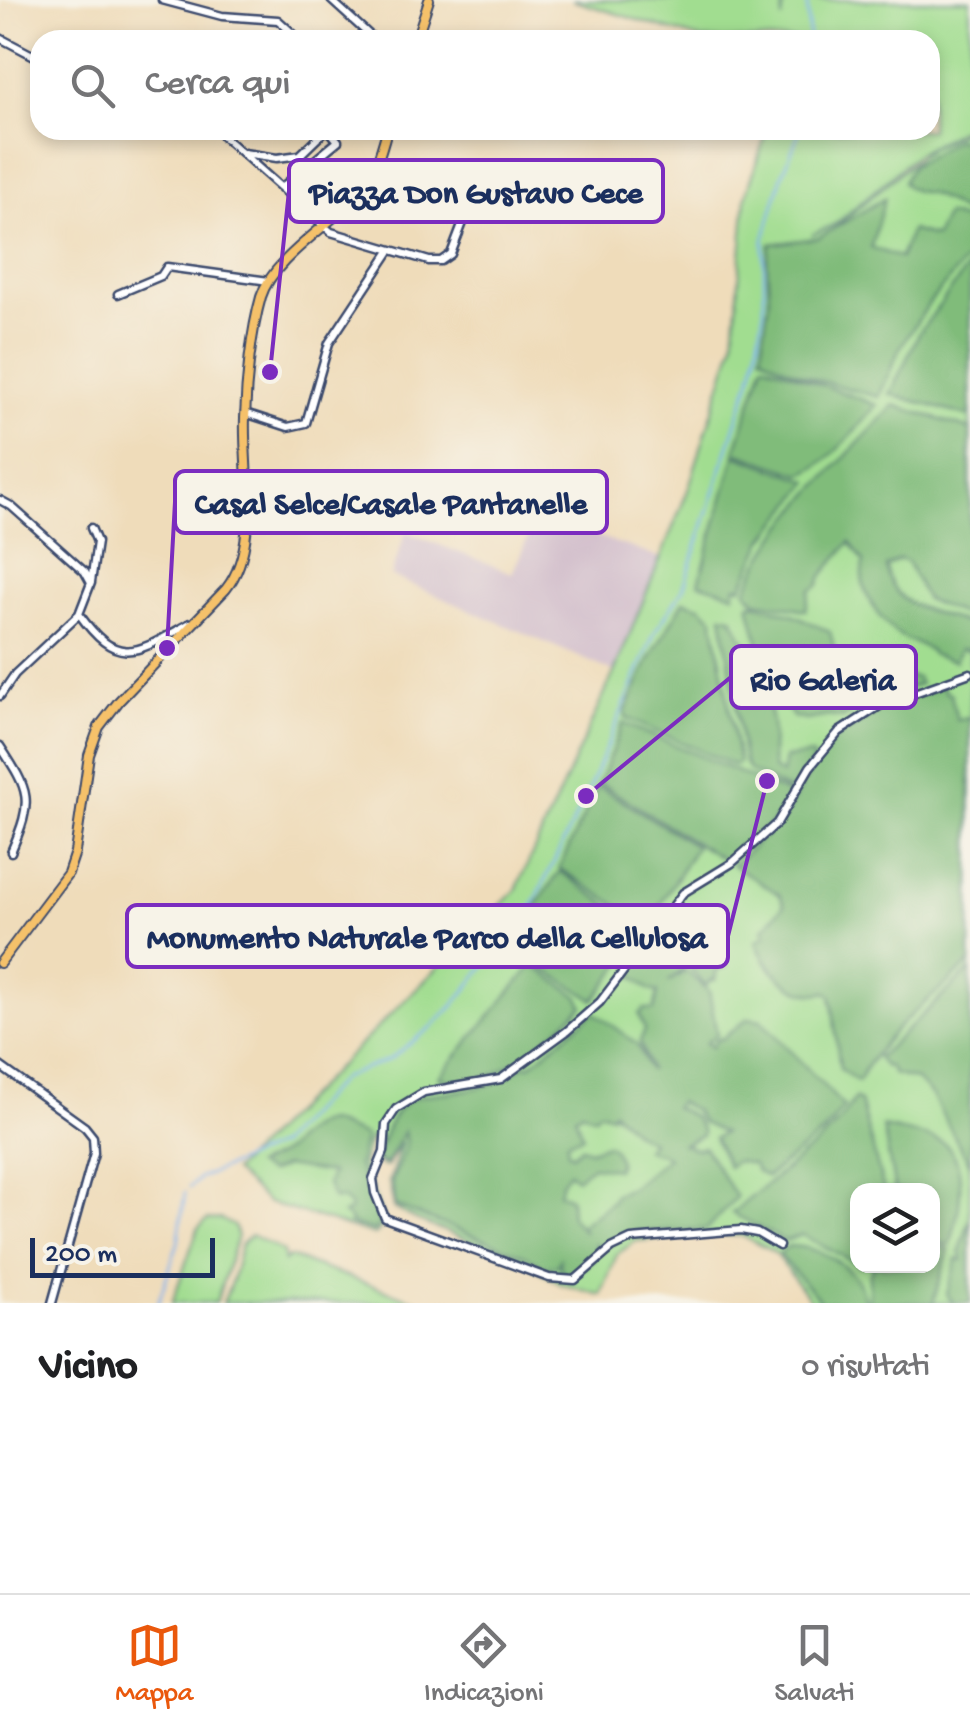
<!DOCTYPE html>
<html lang="it">
<head>
<meta charset="utf-8">
<style>
	:root { --surface:#fff; --page:#f6f6f6; --text:#202124; --muted:#757577; --line:#e0e0e0; --accent:#ea580c }
	body { margin:0; font-family:"Gochi Hand",sans-serif; background:var(--page); color:var(--text) }
	.controls { position:absolute; right:30px; bottom:30px; display:grid; overflow:hidden; border-radius:20px; box-shadow:0 5px 15px #0003 }
	.controls button { width:90px; height:90px; display:grid; place-items:center; padding:0; border:0; border-bottom:2px solid var(--line); background:var(--surface); color:var(--text); font:50px sans-serif }
	.scale { position:absolute; left:30px; bottom:25px; width:185px; box-sizing:border-box; padding-left:10px; border:5px solid #1b2f5e; border-top:0; font-size:28px; line-height:35px; white-space:nowrap; color:#1b2f5e; -webkit-text-stroke:8px #f7f3e8; paint-order:stroke }
	.list { margin:0; padding:0; list-style:none }
	h2 { display:flex; justify-content:space-between; align-items:center; height:130px; margin:0; padding:0 40px; font-size:42px }
	h2 small { font-size:32px; font-weight:400; color:var(--muted) }
	.icon { flex:none; width:55px; height:55px; fill:none; stroke:currentColor; stroke-width:2; stroke-linecap:round; stroke-linejoin:round }
	.map { position:relative; flex:none; width:970px; height:1303px; overflow:hidden }
	.search { position:absolute; background:var(--surface); box-shadow:0 5px 15px #0003; left:30px; right:30px; top:30px; height:110px; display:flex; align-items:center; gap:25px; box-sizing:border-box; padding:0 35px; border-radius:30px; color:var(--muted); font-size:38px }
	.sheet { height:290px; background:var(--surface) }
	nav { display:flex; justify-content:space-around; align-items:center; box-sizing:border-box; height:140px; border-top:2px solid var(--line); background:var(--surface); font-size:28px; color:var(--muted) }
	nav a { display:grid; justify-items:center; gap:5px }
	nav .on { color:var(--accent) }
	.map>svg:first-child { display:block }
	.industrial { fill:#d1bdcb }
	.green { fill:#a1dd90; stroke:#5e8677; stroke-width:2.5; fill-rule:evenodd }
	.forest { fill:#80bc7a; stroke:#4e766c; stroke-width:2.5; fill-rule:evenodd }
	.lines { fill:none; stroke-linecap:round; stroke-linejoin:round }
	.stream { stroke:#81b3ed; stroke-width:2.5 }
	.minor-casing { stroke:#3b496c; stroke-width:11 }
	.major-casing { stroke:#3b496c; stroke-width:12 }
	.minor { stroke:#fff; stroke-width:6 }
	.major { stroke:#f5c16b; stroke-width:8 }
	.leader { fill:none; stroke:#7b2cbf; stroke-width:4 }
	.callout-dot { fill:#7b2cbf; stroke:#f7f3e8; stroke-width:4 }
	.callout { fill:#f7f3e8; stroke:#7b2cbf; stroke-width:4 }
	.callout-label { font-size:32px; text-anchor:middle; font-weight:bold; fill:#1b2f5e }
</style>
</head>
<body>
<div class="map">
<svg width="970" height="1303" viewBox="0 0 970 1303">
	<rect width="100%" height="100%" fill="#f7f3e8"/>
	<filter id="ink" filterUnits="userSpaceOnUse"><feTurbulence type="fractalNoise" baseFrequency=".01" numOctaves="2"/><feDisplacementMap in="SourceGraphic" scale="20" xChannelSelector="R" yChannelSelector="G"/><feConvolveMatrix kernelMatrix="1 2 1 2 8 2 1 2 1" color-interpolation-filters="sRGB"/></filter>
	<filter id="wash" filterUnits="userSpaceOnUse"><feTurbulence type="fractalNoise" baseFrequency=".0048" numOctaves="4" result="noise"/><feDisplacementMap in="SourceGraphic" scale="40" xChannelSelector="R" yChannelSelector="G"/><feGaussianBlur stdDeviation="2.25" result="paint"/><feColorMatrix in="noise" values="0 0 0 0 0 0 0 0 0 0 0 0 0 0 0 0 0 1.4 0 .05"/><feComposite in="paint" operator="in"/></filter>
	<g filter="url(#wash)">
		<rect width="100%" height="100%" fill="#efdcba"/>
		<path class="industrial" d="M538,516L661,558L614,672L391,576L406,532L512,573Z"/>
		<path class="green" d="M572,0H783L782,20L784,0H970V124L917,154L837,223L812,235L841,222L927,150L970,128V1303H812L775,1253L742,1236L711,1234L636,1241L617,1254L601,1295L561,1284L523,1261L416,1220L394,1208L389,1182L402,1142L386,1167L374,1162L380,1140L370,1138L362,1163L385,1224L375,1235L268,1203L233,1171L516,890L616,668L688,490L734,342L746,196L767,130H930V40H702ZM858,1190H932V1266H858Z
			M221,1219L234,1226L237,1237L216,1303H172L198,1228L207,1220Z
			M251,1235L283,1251L284,1261L288,1257L293,1258L423,1303H223L232,1280L241,1244Z"/>
		<path class="forest" d="M956,139L970,143V215C956,210 945,199 933,195C920,190 912,194 903,182L912,166Z
			M885,198L871,247L900,258L911,230L935,237L946,214L970,222V255L930,302L900,348L879,397C846,388 787,374 761,354L769,300L767,261L770,244L818,238Z
			M970,264V417L890,394L919,333Z
			M764,363L877,405C855,429 832,463 801,474L735,452Z
			M894,405L970,429V617L926,600L907,562L900,559L886,567C894,612 934,609 970,625V651L960,649L955,661L933,655C926,644 917,645 905,639C883,627 854,587 864,562L850,542L822,576L819,585L810,590L806,610L756,601L746,591C777,515 841,465 894,405Z
			M735,455L810,481L764,540L742,587L736,586L734,594L699,583Z
			M684,601L700,606L713,617L739,763L733,765L626,718L625,712L650,658Z
			M753,603L795,615L830,632L834,647L828,653V659L849,698L885,686L878,680V674L890,672L917,678L920,684L877,698L843,718L829,716L806,720L793,717L778,689L776,675L763,660L749,604Z
			M722,615L732,617C746,641 767,695 772,722C775,739 769,754 774,770L782,774L785,758L812,755L814,759L794,790H787L749,770L744,761Z
			M943,685L945,692L951,694L957,720L970,718V963C929,1001 883,1032 858,1082L840,1069L831,995L826,992C795,1001 765,968 756,941L766,935L763,929L784,905L780,895L733,865L783,819L812,768L835,739L879,710Z
			M623,723L792,795L774,822L727,862L599,783Z
			M598,786L696,846L648,925L559,868Z
			M560,871L646,932L594,1000L508,946Z
			M669,915L677,930L687,927L727,966L717,970L715,980H710L706,986L673,948L665,947L679,960L684,969L668,982L686,971L709,991L717,1035L706,1043L712,1047L716,1040L723,1038L748,1018L761,1020L844,1107L825,1131L767,1177L756,1171L753,1164L736,1161L728,1167L714,1138L723,1133L702,1123L694,1110L678,1102L674,1107L693,1116L702,1130V1135L683,1144L696,1149L704,1147L736,1197L707,1229L632,1232L600,1249L594,1243L599,1251C588,1262 577,1279 561,1271L560,1260L557,1266H543L526,1256L395,1206L392,1180L406,1146L404,1131L386,1164L376,1160C401,1072 423,1105 490,1084C502,1080 514,1071 525,1064L529,1066L594,1012L637,1044L650,1071L640,1041L645,1029L639,1014L644,1009L654,1010L658,992L650,990L629,973L651,943L662,944L658,940V930ZM582,1111L594,1117L599,1111L611,1115L613,1111L636,1133L651,1141L646,1149C652,1154 661,1151 668,1157L631,1188L615,1194L612,1201L580,1226L584,1232L571,1216L570,1198L559,1193L562,1181L569,1172L576,1178L593,1166L616,1169L619,1161L614,1149L607,1144L590,1150L581,1147L573,1154L568,1152L567,1141L583,1136L575,1116Z
			M533,965L579,997L583,1006C549,1036 488,1100 439,1077Z
			M970,970V1165L932,1096L917,1080L893,1074L890,1067L884,1066L877,1058Z
			M855,1098L860,1101L884,1190H858L857,1264L802,1235L785,1241L732,1213L820,1141L840,1121Z
			M329,1122L365,1136L358,1165L380,1224L374,1231L350,1224L351,1221L343,1214L350,1210V1206L343,1199H333L327,1184L331,1173L284,1166L269,1173L255,1166C264,1161 276,1158 286,1150C300,1137 308,1124 329,1122Z
			M883,1127C901,1132 930,1134 946,1145C970,1166 958,1218 950,1245L933,1241L932,1190H895Z
			M970,1219V1303H953L947,1294L957,1259L962,1260L960,1250Z
			M933,1244L949,1249L933,1303H869V1276L873,1266H932Z
			M788,1246C821,1246 862,1269 865,1303H822L779,1254Z"/>
		<g class="lines">
			<path class="stream" d="M807,0L809,40
				M189,1188L200,1178L279,1145L342,1078L390,1059L433,1026L455,1004L533,905L586,796L655,632L683,589L754,368L764,309V239L781,179L800,130
				M158,1303L178,1243L185,1193"/>
		</g>
	</g>
	<g filter="url(#ink)">
		<g class="lines">
			<g class="minor-casing">
				<path id="minor" d="M162,0L222,16L278,20L300,40
					M331,0L375,40
					M0,38L40,59
					M216,130L331,232L429,261H441L451,254L484,168
					M244,153L277,158L300,155L309,166
					M300,155L326,130
					M282,187L338,141L329,130
					M118,294L161,276L167,267L269,281
					M245,413L288,427L306,423L329,343L390,251
					M0,500L11,506L85,572L91,583L79,614C119,670 138,652 190,623
					M91,582L97,542L91,528
					M0,696L15,674L79,614
					M0,746C30,792 34,799 11,852
					M0,1066L85,1127L93,1137L94,1153L52,1303
					M779,1246L757,1233L741,1230L631,1239L612,1248L575,1280L549,1278L385,1218L375,1193L373,1179L384,1152L386,1124L396,1109L424,1092L501,1079L567,1031L600,1002L683,893L732,863L777,823L810,767L839,732L881,705L970,673"/>
			</g>
			<g class="major-casing">
				<path id="major" d="M416,40L429,0
					M0,963L68,873L75,852L89,755L99,727L119,701L226,589C260,547 243,470 245,418C246,382 251,332 261,297C273,258 333,224 360,192C375,174 381,152 387,130"/>
			</g>
			<use href="#minor" class="minor"/>
			<use href="#major" class="major"/>
		</g>
	</g>
	<path class="leader" d="M270 372L289 191M167 648L175 502M586 796L731 677M767 781L728 936"/>
	<g class="callout-dot">
		<circle cx="270" cy="372" r="10"/>
		<circle cx="167" cy="648" r="10"/>
		<circle cx="586" cy="796" r="10"/>
		<circle cx="767" cy="781" r="10"/>
	</g>
	<g class="callout">
		<rect x="289" y="160" width="374" height="62" rx="10"/>
		<rect x="175" y="471" width="432" height="62" rx="10"/>
		<rect x="731" y="646" width="185" height="62" rx="10"/>
		<rect x="127" y="905" width="601" height="62" rx="10"/>
	</g>
	<g class="callout-label">
		<text x="476" y="202">Piazza Don Gustavo Cece</text>
		<text x="391" y="513">Casal Selce/Casale Pantanelle</text>
		<text x="823" y="689">Rio Galeria</text>
		<text x="427" y="947">Monumento Naturale Parco della Cellulosa</text>
	</g>
</svg>
<div class="controls">
<button><svg class="icon" aria-label="layers" viewBox="0 0 24 24"><path d="M12 4l9 5-9 5-9-5zM3 14l9 5 9-5"/></svg></button>
</div>
<div class="scale">200 m</div>
<div class="search"><svg class="icon" aria-label="search" viewBox="0 0 24 24"><circle cx="10" cy="10" r="6"/><path d="M15 15l6 6"/></svg>Cerca qui</div>
</div>
<section class="sheet">
<h2>Vicino<small>0 risultati</small></h2>
<ul class="list">
</ul>
</section>
<nav>
<a class="on"><svg class="icon" aria-label="map" viewBox="0 0 24 24"><path d="M3 6l6-2 6 2 6-2v14l-6 2-6-2-6 2zM9 4v14M15 6v14"/></svg>Mappa</a>
<a><svg class="icon" aria-label="directions" viewBox="0 0 24 24"><path d="M12 3l9 9-9 9-9-9zM9 14v-3h6M13 9l2 2-2 2"/></svg>Indicazioni</a>
<a><svg class="icon" aria-label="saved" viewBox="0 0 24 24"><path d="M7 4h10v16l-5-4-5 4z"/></svg>Salvati</a>
</nav>
</body>
</html>
